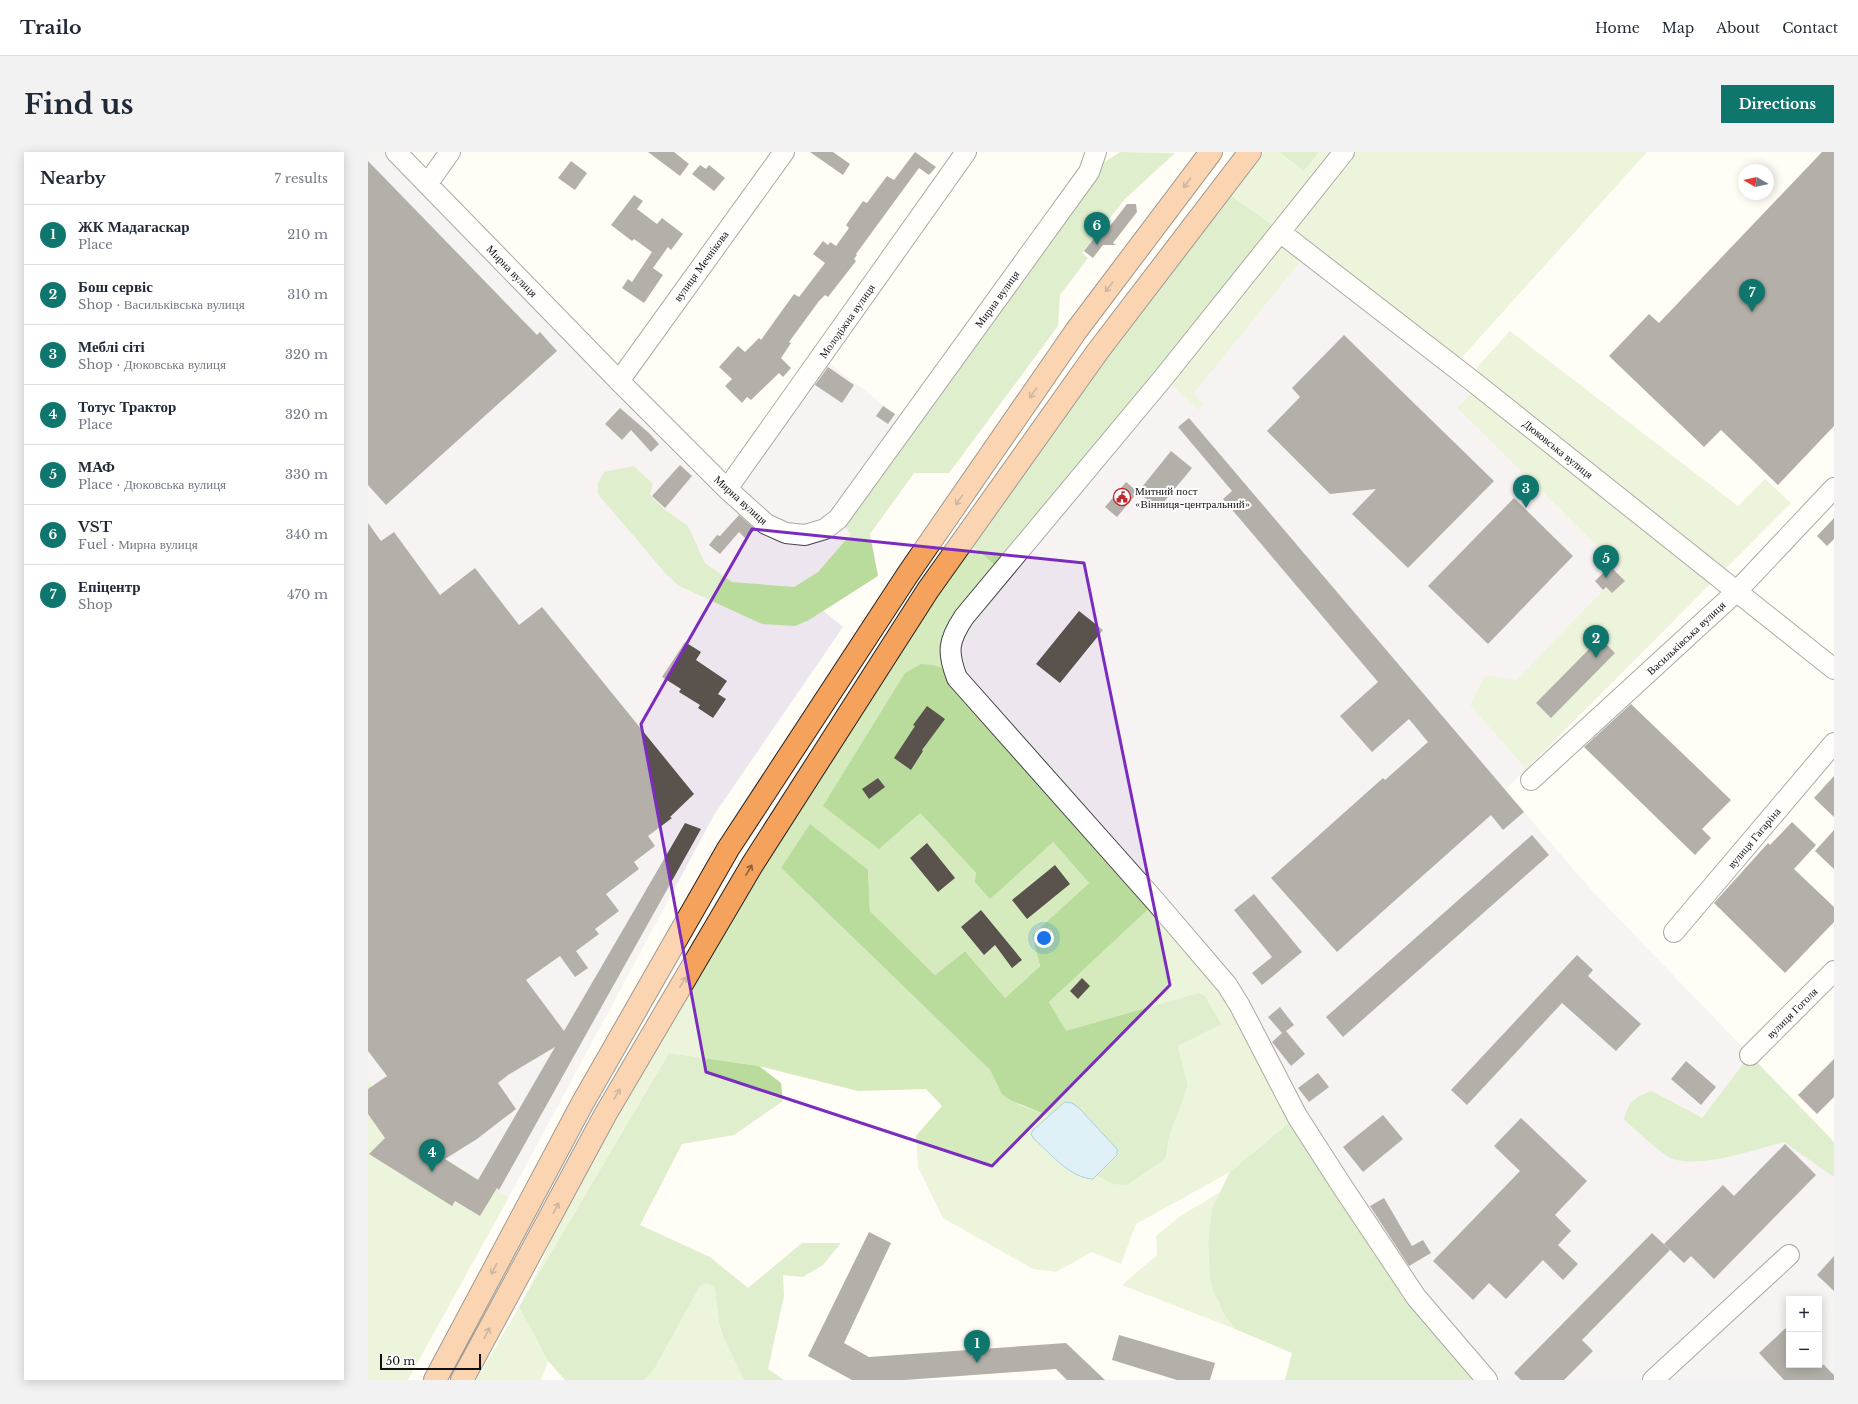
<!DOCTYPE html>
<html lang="en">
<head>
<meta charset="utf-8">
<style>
	:root { --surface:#fff; --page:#f2f2f3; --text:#1f2937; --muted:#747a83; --line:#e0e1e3; --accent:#0f766e }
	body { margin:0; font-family:"Libre Baskerville",serif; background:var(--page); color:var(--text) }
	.controls { position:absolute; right:12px; bottom:12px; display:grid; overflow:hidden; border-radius:0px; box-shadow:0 2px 10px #0003 }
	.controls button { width:36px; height:36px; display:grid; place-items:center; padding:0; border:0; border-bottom:1px solid var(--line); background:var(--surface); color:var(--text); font:20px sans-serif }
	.compass { position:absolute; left:1370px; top:12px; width:36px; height:36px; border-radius:50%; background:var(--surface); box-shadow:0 2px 10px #0003; rotate:279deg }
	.scale { position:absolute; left:12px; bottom:10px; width:101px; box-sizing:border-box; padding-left:4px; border:2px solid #111; border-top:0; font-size:11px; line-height:14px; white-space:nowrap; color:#111; -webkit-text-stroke:3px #fff; paint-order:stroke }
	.you { position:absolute; left:676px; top:786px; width:14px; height:14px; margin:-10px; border:3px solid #fff; border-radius:50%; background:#1a73e8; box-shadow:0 0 0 6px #1a73e833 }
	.badge { display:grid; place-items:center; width:26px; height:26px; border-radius:50%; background:var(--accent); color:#fff; font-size:13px; font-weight:700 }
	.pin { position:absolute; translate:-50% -33px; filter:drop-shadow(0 1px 2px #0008) }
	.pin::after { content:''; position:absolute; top:21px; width:14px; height:12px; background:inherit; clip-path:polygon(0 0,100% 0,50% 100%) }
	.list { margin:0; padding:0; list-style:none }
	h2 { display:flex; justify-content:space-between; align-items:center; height:52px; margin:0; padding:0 16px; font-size:17px }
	h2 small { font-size:13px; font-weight:400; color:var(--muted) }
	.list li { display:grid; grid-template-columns:26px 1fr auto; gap:12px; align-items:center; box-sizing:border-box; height:60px; padding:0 16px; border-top:1px solid var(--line) }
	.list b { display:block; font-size:15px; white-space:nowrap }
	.list p { margin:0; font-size:13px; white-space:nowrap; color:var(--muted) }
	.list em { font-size:13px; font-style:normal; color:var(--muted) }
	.map { position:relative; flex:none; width:1466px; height:1228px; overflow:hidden; border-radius:0px }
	header { display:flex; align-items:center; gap:24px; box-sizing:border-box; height:56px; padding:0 20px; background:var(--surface); border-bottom:1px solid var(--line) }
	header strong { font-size:19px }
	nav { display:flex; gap:22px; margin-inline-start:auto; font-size:14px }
	.intro { display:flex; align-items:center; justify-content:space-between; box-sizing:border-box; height:96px; padding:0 24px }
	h1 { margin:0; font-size:28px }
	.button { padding:10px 18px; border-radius:0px; background:var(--accent); color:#fff; font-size:14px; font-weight:700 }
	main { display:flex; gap:24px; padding:0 24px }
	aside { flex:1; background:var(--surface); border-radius:0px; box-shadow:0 2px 10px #0003 }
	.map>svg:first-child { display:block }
	.industrial { fill:#eee6ef; fill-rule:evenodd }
	.green { fill:#d5ebbd }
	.forest { fill:#b9dc9c }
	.water { fill:#b9e0f7; stroke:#3f96cf }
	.building { fill:#5a524d; fill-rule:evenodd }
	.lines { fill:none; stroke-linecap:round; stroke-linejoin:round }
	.minor-casing { stroke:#444; stroke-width:22 }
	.highway-casing { stroke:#222; stroke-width:24 }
	.minor { stroke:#fff; stroke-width:20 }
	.highway { stroke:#f5a25d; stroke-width:22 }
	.oneway { stroke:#8e613b }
	.marked { fill:none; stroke:#7b2cbf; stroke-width:3; stroke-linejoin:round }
	.labels { text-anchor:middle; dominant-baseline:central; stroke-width:4; stroke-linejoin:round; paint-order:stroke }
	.street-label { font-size:11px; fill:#111; stroke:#fff }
	.poi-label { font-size:11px; fill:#111; stroke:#fff; text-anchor:start }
</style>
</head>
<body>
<header>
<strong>Trailo</strong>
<nav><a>Home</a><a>Map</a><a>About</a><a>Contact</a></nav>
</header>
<div class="intro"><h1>Find us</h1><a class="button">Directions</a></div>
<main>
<aside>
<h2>Nearby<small>7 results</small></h2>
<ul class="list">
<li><span class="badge">1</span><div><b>ЖК Мадагаскар</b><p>Place</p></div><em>210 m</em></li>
<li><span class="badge">2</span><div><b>Бош сервіс</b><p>Shop · Васильківська вулиця</p></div><em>310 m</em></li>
<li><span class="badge">3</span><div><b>Меблі сіті</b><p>Shop · Дюковська вулиця</p></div><em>320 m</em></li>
<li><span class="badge">4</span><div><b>Тотус Трактор</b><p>Place</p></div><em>320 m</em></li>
<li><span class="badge">5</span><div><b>МАФ</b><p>Place · Дюковська вулиця</p></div><em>330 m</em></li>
<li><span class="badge">6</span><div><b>VST</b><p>Fuel · Мирна вулиця</p></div><em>340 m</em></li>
<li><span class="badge">7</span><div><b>Епіцентр</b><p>Shop</p></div><em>470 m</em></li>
</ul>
</aside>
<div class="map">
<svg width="1466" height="1228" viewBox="0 0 1466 1228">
	<rect width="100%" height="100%" fill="#fffdf5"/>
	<path class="industrial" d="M0,0H28L359,337L453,205L539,271L484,382L450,420L426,435L475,475L346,663L141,1045L49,989L35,976L0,928Z
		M933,109L1102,242L1089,256L1305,470L1137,638L1225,740L1466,990V1228H1119L589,526L583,491L796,225L830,258L825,241ZM1421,1147H1451V1213H1421Z"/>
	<path class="green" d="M896,0H911L936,19L951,0H968L907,75L862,43Z
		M981,0H1279L1089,211L930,87L926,77Z
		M909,94L915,95L933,109L826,241L836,253L830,258L796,225Z
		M1142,179L1370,354L1397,327L1423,351L1158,617L1102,553L1117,523L1148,528L1254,419L1089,256L1102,242L1107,231L1109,215Z
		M601,391L629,415L596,453L552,661L608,721L685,690L721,731L664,783L672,814L637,846L597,799L567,823L502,759L500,718L413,716L622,918L635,942L652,953L681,964L665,978L663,982L666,987C678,998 712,1034 729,1024L744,1032L798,1006L801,985L820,934L810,894L830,841L698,880L681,850L788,750L859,833L929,964L862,1020L768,1072L753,1112L724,1100L688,1120L665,1117L575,1066L550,1015L548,984L574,954L558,937L490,939L391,914L301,901L151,1155L180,1209L173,1228H108L151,1155L174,1110L188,1075L289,893L390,717Z
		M0,928L35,976L49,989L141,1045L40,1228H0Z
		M852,1040L844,1056L840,1090L842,1124L850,1150L867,1177L754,1133L789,1103L788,1084L811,1065Z
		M336,1131H341L347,1137L351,1171L356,1187L376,1228H277L287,1216L332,1134Z"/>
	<path class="forest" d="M752,0L807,1L757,47L714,101L720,106L692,143L690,174L581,321H546L502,382L510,424L441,468L427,474L394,472L311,434L297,421L230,342V331L236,320L266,314L285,332L282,343L297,358L320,374L337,411L364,430L426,435L450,420L483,382L470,367L721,20Z
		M911,0H951L936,19Z
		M862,43L907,75L629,415L601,391L739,202Z
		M553,512L565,513L577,517L788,750L681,850L698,879L830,841L837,844L853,872L810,894L820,934L801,985L798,1006L759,1033L744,1032L729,1024L749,1004L697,950L681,964L642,948L634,942L622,918L413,716L442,672L500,718L502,759L567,823L597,799L637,846L672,814L664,783L721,731L685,690L622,747L607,730L608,721L552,661L511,697L455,654L537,521Z
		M301,901L391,914L413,931L415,949L366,983L314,992L272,1073L342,1105L380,1136L434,1091H473L455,1113L435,1125L415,1123L416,1144L400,1217L416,1228H376L356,1187L351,1171L347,1137C342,1132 339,1129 332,1134L287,1216L277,1228H197L180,1209L151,1155Z
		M1382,903L1466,990V1025L1416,990C1388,997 1324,1020 1299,1004C1284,994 1270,979 1256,968C1260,949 1267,945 1284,939L1334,966Z
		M929,964L1119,1228H917L924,1201L867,1177L856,1162L845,1138L842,1124L840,1090L844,1056L862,1020Z"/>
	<path class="water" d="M697,950L704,951L711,956L749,997V1003L725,1027C702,1026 682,1001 666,987L663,982L665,978Z"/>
	<path class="building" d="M280,0H306L321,12L312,24Z
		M442,0H465L482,12L475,23Z
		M547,0L568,15L561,23L551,16L488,102L489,103L486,107L488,109L460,145L457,143L451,149L421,190L423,191L413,206L423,216L415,225L411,221L383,248L379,245L374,251L357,234L364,227L351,215L370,194L377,200L391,186L393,188L426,142L431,145L457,111L445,102L455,89L460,93L462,90L468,94L481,76L478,73L495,49L499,51L519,24L526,28Z
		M1454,0H1466V274L1410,333L1353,278L1336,295L1241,204L1281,162L1291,171Z
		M0,9L169,183L172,180L189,199L18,353L0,333Z
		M203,9L219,21L207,38L190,26Z
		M332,13L338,17L341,13L357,26L346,39L324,22Z
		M266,43L275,49L269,57L289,72L294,66L315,82L303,98L300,95L285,116L295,123L276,151L254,136L260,127L264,130L284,100L266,87L264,89L243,73Z
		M759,52H768L769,60L745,91L748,93H735L725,106L716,99L731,80L735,83Z
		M976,183L1126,329L1040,416L984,362L1008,337L962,342L899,279L932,245L924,236Z
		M460,215L486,233L474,251L447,233Z
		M515,254L527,262L520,272L508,264Z
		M252,256L281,281L291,292L283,300L263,278L254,288L237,272Z
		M821,266L1156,660L1135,678L1123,663L969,800L903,726L1015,626L1017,628L1060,590L1041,567L1004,600L972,564L1010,530L855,347L864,339L810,275Z
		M803,299L824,316L790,357L770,340Z
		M312,313L324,324L297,356L284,344Z
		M758,330L770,340L749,365L737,355Z
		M1146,346L1205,404L1120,492L1060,434Z
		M371,363L387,377L378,387L371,380L352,402L341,393L349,383L352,384Z
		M1466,366V387L1459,394L1449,384Z
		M0,371L13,389L26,380L72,443L107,416L151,473L174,455L326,642L302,665L304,666L280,684L287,694L266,710L271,717L238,742L251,759L227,777L231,782L208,799L220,816L207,825L192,804L158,828L196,879L317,671L333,677L131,1038L129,1036L112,1064L87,1049L84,1054L1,1002L17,986L0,962V937L19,924L0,899ZM187,895L110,1028L77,1007L109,987L148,957L130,931L140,923Z
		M1242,414L1257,429L1244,441L1238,435L1235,438L1227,429Z
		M711,459L735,478L692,531L668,512Z
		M1232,486L1247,501L1183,566L1168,551Z
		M317,490L333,500L328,508L359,529L350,542L358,547L345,566L330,556L332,553L311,540L313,537L294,525Z
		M1263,552L1363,648L1334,677L1343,686L1327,703L1216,595Z
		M559,554L577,567L554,598L555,599L543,618L526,606L547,574L545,573Z
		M1466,624V665L1446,646Z
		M510,626L517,635L501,647L494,637Z
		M1424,670L1448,693L1426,717L1466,755V770L1417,821L1346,751L1400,691L1402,693Z
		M1466,678V717L1447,699Z
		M1164,683L1181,703L975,885L958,865Z
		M559,691L587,726L570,740L542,706Z
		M687,713L702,732L659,767L644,748Z
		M886,742L934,800L894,833L884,821L904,805L866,758Z
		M613,758L654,808L644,816L627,793L616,803L593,775Z
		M1209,803L1225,818L1220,824L1273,872L1248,899L1194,851L1099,953L1083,938Z
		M714,826L722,834L710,847L702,839Z
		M912,855L926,873L918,879L937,902L923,914L904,890L914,881L900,865Z
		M1466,907V945L1449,962L1430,943Z
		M1318,909L1348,935L1333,953L1303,927Z
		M950,921L961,935L941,950L930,936Z
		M1015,963L1035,987L995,1020L975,995Z
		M1153,966L1219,1029L1187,1063L1203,1079L1190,1093L1210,1112L1195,1128L1175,1108L1138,1147L1121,1131L1105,1148L1065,1109L1152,1019L1126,994Z
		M1417,992L1448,1023L1346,1127L1323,1104L1316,1111L1296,1092L1355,1033L1366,1044Z
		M1016,1046L1044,1094L1055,1088L1063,1101L1041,1114L1002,1054Z
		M501,1080L523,1091L476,1191L501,1205L698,1191L737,1228H699L688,1217L537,1228H484L440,1204Z
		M1284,1081L1302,1098L1214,1188L1225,1199L1196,1228H1153L1146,1221Z
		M1466,1104V1139L1449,1123Z
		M1421,1173V1213H1456L1466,1223V1228H1416L1391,1201Z
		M751,1183L847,1211L842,1228H809L744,1208Z"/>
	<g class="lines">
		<g class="minor-casing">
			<path id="minor" d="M28,0L251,229L359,337L398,372L418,381L437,383L457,377L470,367L721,20L728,0
				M976,0L796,225L596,465C580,489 579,500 589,526L788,750L859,833L872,854L929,964L972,1031L1048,1145L1119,1228
				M60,31L82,0
				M912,80L1107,231L1466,517
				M251,229L416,0
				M359,337L598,0
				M1163,628L1368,440L1466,336
				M1306,780L1466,591
				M1382,903L1466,819
				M1285,1228L1421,1103"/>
		</g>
		<g class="highway-casing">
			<path id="highway" d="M67,1228L214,952L360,697L540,422L708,179L843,0
				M94,1228L237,963L384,713L560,438L730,199L882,0"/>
		</g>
		<use href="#minor" class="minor"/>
		<use href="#highway" class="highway"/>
	</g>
	<defs><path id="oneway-shaft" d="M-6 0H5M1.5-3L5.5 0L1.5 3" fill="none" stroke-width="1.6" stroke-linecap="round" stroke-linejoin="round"/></defs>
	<g class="oneway">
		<use href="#oneway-shaft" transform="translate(819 31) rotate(127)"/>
		<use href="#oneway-shaft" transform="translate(741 135) rotate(127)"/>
		<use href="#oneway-shaft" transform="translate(665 241) rotate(125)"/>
		<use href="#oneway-shaft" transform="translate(591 348) rotate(125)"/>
		<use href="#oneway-shaft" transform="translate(381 718) rotate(-59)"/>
		<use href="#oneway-shaft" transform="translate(315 830) rotate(-59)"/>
		<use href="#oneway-shaft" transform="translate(249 942) rotate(-59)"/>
		<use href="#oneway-shaft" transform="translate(188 1056) rotate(-62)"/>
		<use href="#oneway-shaft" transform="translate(126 1117) rotate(118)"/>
		<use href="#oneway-shaft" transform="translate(119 1181) rotate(-62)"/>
	</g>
	<path d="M0 0H1466V1228H0ZM384,377L716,411L802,833L624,1014L338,920L273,572Z" fill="#fffdf5" fill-opacity=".55" fill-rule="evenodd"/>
	<path class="marked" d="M384,377L716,411L802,833L624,1014L338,920L273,572Z"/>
	<defs>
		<g id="civic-ring" transform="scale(0.9)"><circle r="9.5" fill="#fff" stroke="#c4262e" stroke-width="1.5"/><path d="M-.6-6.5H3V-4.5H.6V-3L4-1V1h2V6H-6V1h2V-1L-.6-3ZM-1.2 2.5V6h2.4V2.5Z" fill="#c4262e"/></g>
	</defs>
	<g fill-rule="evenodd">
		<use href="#civic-ring" x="754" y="345"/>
	</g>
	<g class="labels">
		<g class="street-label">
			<text transform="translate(333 114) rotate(-54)">вулиця Мечнікова</text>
			<text transform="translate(144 119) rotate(46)">Мирна вулиця</text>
			<text transform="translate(629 147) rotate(-54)">Мирна вулиця</text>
			<text transform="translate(479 169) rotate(-55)">Молодіжна вулиця</text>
			<text transform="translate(1190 297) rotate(39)">Дюковська вулиця</text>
			<text transform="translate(373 348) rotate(42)">Мирна вулиця</text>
			<text transform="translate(1318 486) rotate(-43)">Васильківська вулиця</text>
			<text transform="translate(1386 686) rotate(-50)">вулиця Гагаріна</text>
			<text transform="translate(1424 861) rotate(-45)">вулиця Гоголя</text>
		</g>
		<g class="poi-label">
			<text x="767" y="339">Митний пост<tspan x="767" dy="13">«Вінниця-центральний»</tspan></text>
		</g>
	</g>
</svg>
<div class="controls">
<button>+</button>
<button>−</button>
</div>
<svg class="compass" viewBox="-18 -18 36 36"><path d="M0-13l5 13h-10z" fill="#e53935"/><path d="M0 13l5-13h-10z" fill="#747a83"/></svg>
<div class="scale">50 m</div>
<div class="you"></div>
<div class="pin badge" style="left:609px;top:1211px">1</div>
<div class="pin badge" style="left:1228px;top:506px">2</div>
<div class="pin badge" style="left:1158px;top:356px">3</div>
<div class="pin badge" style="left:64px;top:1020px">4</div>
<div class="pin badge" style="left:1238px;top:426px">5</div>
<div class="pin badge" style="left:729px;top:93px">6</div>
<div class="pin badge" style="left:1384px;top:160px">7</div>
</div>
</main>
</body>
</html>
